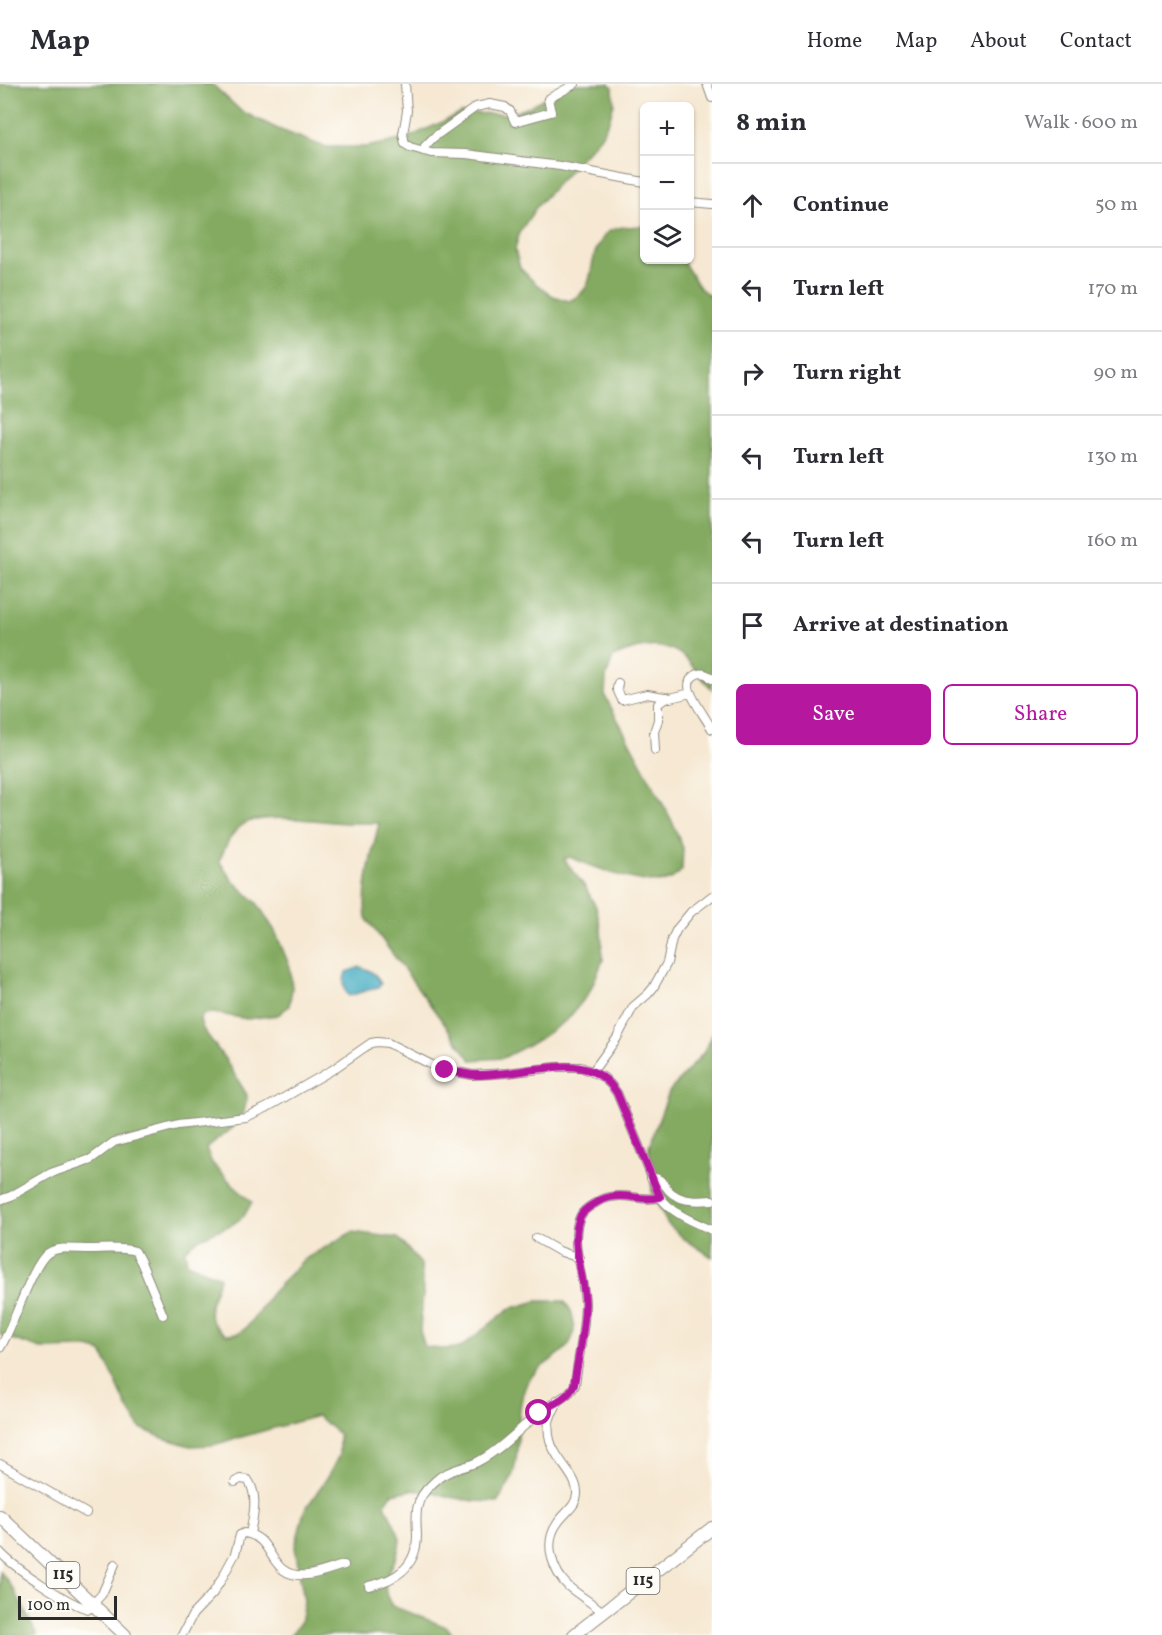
<!DOCTYPE html>
<html lang="en">
<head>
<meta charset="utf-8">
<style>
	:root { --surface:#fff; --page:#f7f7f7; --text:#2b2b33; --muted:#7c7c81; --line:#e1e1e2; --accent:#b5179e }
	body { margin:0; font-family:Vollkorn,serif; background:var(--page); color:var(--text) }
	.controls { position:absolute; right:18px; top:18px; display:grid; overflow:hidden; border-radius:9px; box-shadow:0 2px 4px #0004 }
	.controls button { width:54px; height:54px; display:grid; place-items:center; padding:0; border:0; border-bottom:2px solid var(--line); background:var(--surface); color:var(--text); font:30px sans-serif }
	.scale { position:absolute; left:18px; bottom:15px; width:99px; box-sizing:border-box; padding-left:6px; border:3px solid #2b2b2b; border-top:0; font-size:16px; line-height:21px; white-space:nowrap; color:#2b2b2b; -webkit-text-stroke:4px #fdfcf7; paint-order:stroke }
	.stop { position:absolute; width:18px; height:18px; margin:-14px; border:4px solid #b5179e; border-radius:50%; background:#fff }
	.stop.end { background:#b5179e; border-color:#fff; box-shadow:0 2px 6px #0008 }
	.list { margin:0; padding:0; list-style:none }
	h2 { display:flex; justify-content:space-between; align-items:center; height:78px; margin:0; padding:0 24px; font-size:26px }
	h2 small { font-size:20px; font-weight:400; color:var(--muted) }
	.list li { display:grid; grid-template-columns:39px 1fr auto; gap:18px; align-items:center; box-sizing:border-box; height:84px; padding:0 24px; border-top:2px solid var(--line) }
	.list b { display:block; font-size:22px; white-space:nowrap }
	.list em { font-size:20px; font-style:normal; color:var(--muted) }
	.actions { display:flex; gap:12px; padding:18px 24px }
	.actions a { flex:1; padding:14px 0; border:2px solid var(--accent); border-radius:9px; text-align:center; font-size:21px; color:var(--accent) }
	.actions .main { background:var(--accent); color:#fff }
	.icon { flex:none; width:33px; height:33px; fill:none; stroke:currentColor; stroke-width:2; stroke-linecap:round; stroke-linejoin:round }
	.map { position:relative; flex:none; width:712px; height:1551px; overflow:hidden }
	header { display:flex; align-items:center; gap:36px; box-sizing:border-box; height:84px; padding:0 30px; background:var(--surface); border-bottom:2px solid var(--line) }
	header strong { font-size:28px }
	nav { display:flex; gap:33px; margin-inline-start:auto; font-size:21px }
	main { display:flex }
	aside { flex:1; background:var(--surface) }
	.map>svg:first-child { display:block }
	.forest { fill:#83aa60; stroke:#576a46; stroke-width:1.5 }
	.water { fill:#41aac1; stroke:#366a76; stroke-width:1.5 }
	.lines { fill:none; stroke-linecap:round; stroke-linejoin:round }
	.minor-casing { stroke:#908a7e; stroke-width:10 }
	.highway-casing { stroke:#908a7e; stroke-width:14 }
	.minor { stroke:#fff; stroke-width:8 }
	.highway { stroke:#fff; stroke-width:12 }
	.route { stroke:#b5179e; stroke-width:8 }
	.labels { text-anchor:middle; dominant-baseline:central; stroke-width:5; stroke-linejoin:round; paint-order:stroke }
	.shield { fill:#fdfcf7; stroke:#6a6a68; stroke-width:1.5 }
	.shield-label { font-size:16px; font-weight:bold; fill:#2b2b2b }
</style>
</head>
<body>
<header>
<strong>Map</strong>
<nav><a>Home</a><a>Map</a><a>About</a><a>Contact</a></nav>
</header>
<main>
<div class="map">
<svg width="712" height="1551" viewBox="0 0 712 1551">
	<rect width="100%" height="100%" fill="#fdfcf7"/>
	<filter id="ink" filterUnits="userSpaceOnUse"><feTurbulence type="fractalNoise" baseFrequency=".0167" numOctaves="2"/><feDisplacementMap in="SourceGraphic" scale="12" xChannelSelector="R" yChannelSelector="G"/><feConvolveMatrix kernelMatrix="1 2 1 2 8 2 1 2 1" color-interpolation-filters="sRGB"/></filter>
	<filter id="wash" filterUnits="userSpaceOnUse"><feTurbulence type="fractalNoise" baseFrequency=".008" numOctaves="4" result="noise"/><feDisplacementMap in="SourceGraphic" scale="24" xChannelSelector="R" yChannelSelector="G"/><feGaussianBlur stdDeviation="1.35" result="paint"/><feColorMatrix in="noise" values="0 0 0 0 0 0 0 0 0 0 0 0 0 0 0 0 0 1.4 0 .05"/><feComposite in="paint" operator="in"/></filter>
	<g filter="url(#wash)">
		<rect width="100%" height="100%" fill="#f6e8d2"/>
		<path class="forest" d="M0,0H212L241,27L278,45L325,63H366L405,55L462,29L511,30L529,23L567,0H609L613,3L614,19L610,34L601,52L537,122L519,149L515,166L520,184L535,199L553,212L569,217C600,203 585,180 601,157C603,154 604,151 607,149C617,141 633,143 644,142V176H682L700,204L712,214V605C703,596 696,586 687,576C668,555 637,562 613,573L606,593L605,612L671,735L683,764L682,786C679,789 675,793 671,795C650,806 591,782 570,773L564,775L585,803L596,823L601,845L603,876L589,909L568,935L538,956L503,974L471,976L366,834C362,803 372,769 379,739C368,739 357,739 346,739C322,738 259,727 241,742C230,750 225,765 219,777L233,797L257,819L275,847L290,883L292,905L289,922L278,931L247,935L214,929L203,930L200,936L203,945L225,975L247,1011C246,1017 245,1026 243,1031C235,1046 218,1053 206,1065L212,1079L236,1104L252,1118L244,1132L233,1140L200,1154L185,1165L187,1179L220,1193C212,1218 198,1232 226,1251L237,1250L246,1244L271,1210L303,1176L352,1148L398,1154L421,1180L423,1209L420,1247L425,1263L440,1265L460,1264L509,1225L537,1217H564C572,1227 572,1227 574,1241C576,1272 540,1275 527,1299C514,1327 522,1361 513,1390C510,1400 503,1409 497,1418L474,1417L449,1413L433,1408L412,1406L392,1410L385,1420C389,1431 397,1443 400,1455C400,1458 399,1461 399,1464C393,1488 376,1497 392,1522L447,1543L453,1551H290L300,1539L304,1517L295,1463L304,1427L327,1394L339,1371V1350L317,1332L213,1361L190,1362L163,1354L140,1344L128,1325L102,1268L88,1264L41,1265L0,1251Z
			M712,949V1173L683,1154L667,1139L652,1109L649,1062L669,1008L704,968Z
			M0,1487L14,1506L37,1551H0Z"/>
		<path class="water" d="M360,883C369,885 378,891 381,900L378,903L349,912C343,906 343,896 346,888Z"/>
	</g>
	<g filter="url(#ink)">
		<g class="lines">
			<g class="minor-casing">
				<path id="minor" d="M405,0L407,27L403,50L405,60L410,63L431,69L466,70L560,82L644,98
					M707,0L712,14
					M423,67L425,62L434,53L476,23L490,20L505,23L510,27L515,38L551,28L548,15L575,0
					M690,118L712,120
					M712,595C702,583 685,592 690,607C695,620 705,633 712,645
					M618,599L617,605L622,616L647,610L670,614L691,609
					M655,666L654,648L658,636V620L667,613
					M593,987L617,954L633,923L648,910L653,904L667,879L672,855L677,845L691,828L712,812
					M651,1094C663,1092 665,1105 673,1110C684,1118 700,1117 712,1116
					M0,1116L11,1112L51,1089L91,1075L114,1058L178,1041L246,1033L266,1024L332,986L371,959L377,958L388,959L438,984L472,991L506,989L557,983H581L603,993L611,1001L617,1009L660,1113C673,1130 692,1137 712,1146
					M536,1154L559,1167L579,1174
					M0,1264C13,1244 32,1180 48,1169C59,1162 76,1165 89,1165C104,1165 121,1163 135,1167L141,1178L163,1231
					M557,1316C557,1322 555,1324 552,1329C548,1337 548,1348 550,1356C554,1375 578,1392 577,1410C577,1422 563,1430 557,1440C543,1460 553,1488 569,1503C580,1512 592,1519 603,1528
					M0,1380L86,1429
					M235,1398L240,1395L248,1396C259,1412 253,1433 250,1450
					M0,1468C12,1482 71,1522 89,1525L95,1522
					M369,1502C396,1496 417,1483 417,1451C416,1431 414,1416 431,1401C435,1397 440,1392 445,1390C456,1384 468,1383 479,1377C506,1363 525,1337 551,1321C560,1314 569,1312 575,1301C578,1274 585,1246 585,1219C584,1193 569,1158 580,1133C583,1125 594,1120 601,1116C625,1106 640,1119 660,1113
					M93,1520L102,1510L115,1480
					M182,1551L193,1530L213,1509L221,1496L235,1470L240,1451L244,1449C277,1453 266,1495 307,1491C319,1490 332,1484 344,1481"/>
			</g>
			<g class="highway-casing">
				<path id="highway" d="M0,1432L125,1551
					M574,1551L712,1444"/>
			</g>
			<use href="#minor" class="minor"/>
			<use href="#highway" class="highway"/>
		</g>
	</g>
	<g class="lines" filter="url(#ink)">
		<path class="route" d="M445,986L472,991H481C497,990 512,989 528,986C563,982 595,975 617,1009L660,1113C640,1119 625,1106 601,1116C594,1120 583,1125 580,1133C569,1158 585,1193 585,1219C585,1246 578,1274 574,1301C568,1315 551,1320 539,1329"/>
	</g>
	<g class="labels">
		<g class="shield">
			<rect x="46.5" y="1478" width="33" height="26" rx="4.5"/>
			<rect x="626.5" y="1484" width="33" height="26" rx="4.5"/>
		</g>
		<g class="shield-label">
			<text x="63" y="1491">115</text>
			<text x="643" y="1497">115</text>
		</g>
	</g>
</svg>
<div class="controls">
<button>+</button>
<button>−</button>
<button><svg class="icon" aria-label="layers" viewBox="0 0 24 24"><path d="M12 4l9 5-9 5-9-5zM3 14l9 5 9-5"/></svg></button>
</div>
<div class="scale">100 m</div>
<div class="stop" style="left:539px;top:1329px"></div>
<div class="stop end" style="left:445px;top:986px"></div>
</div>
<aside>
<h2>8 min<small>Walk · 600 m</small></h2>
<ul class="list">
<li><svg class="icon" aria-label="ahead" viewBox="0 0 24 24"><path d="M12 20V5M6 11l6-6 6 6"/></svg><div><b>Continue</b></div><em>50 m</em></li>
<li><svg class="icon" aria-label="left" viewBox="0 0 24 24"><path d="M17 20v-9H6M10 6l-5 5 5 5"/></svg><div><b>Turn left</b></div><em>170 m</em></li>
<li><svg class="icon" aria-label="right" viewBox="0 0 24 24"><path d="M7 20v-9h11M14 6l5 5-5 5"/></svg><div><b>Turn right</b></div><em>90 m</em></li>
<li><svg class="icon" aria-label="left" viewBox="0 0 24 24"><path d="M17 20v-9H6M10 6l-5 5 5 5"/></svg><div><b>Turn left</b></div><em>130 m</em></li>
<li><svg class="icon" aria-label="left" viewBox="0 0 24 24"><path d="M17 20v-9H6M10 6l-5 5 5 5"/></svg><div><b>Turn left</b></div><em>160 m</em></li>
<li><svg class="icon" aria-label="arrive" viewBox="0 0 24 24"><path d="M6 21V4h12l-3 4 3 4H6"/></svg><div><b>Arrive at destination</b></div></li>
</ul>
<div class="actions"><a class="main">Save</a><a>Share</a></div>
</aside>
</main>
</body>
</html>
